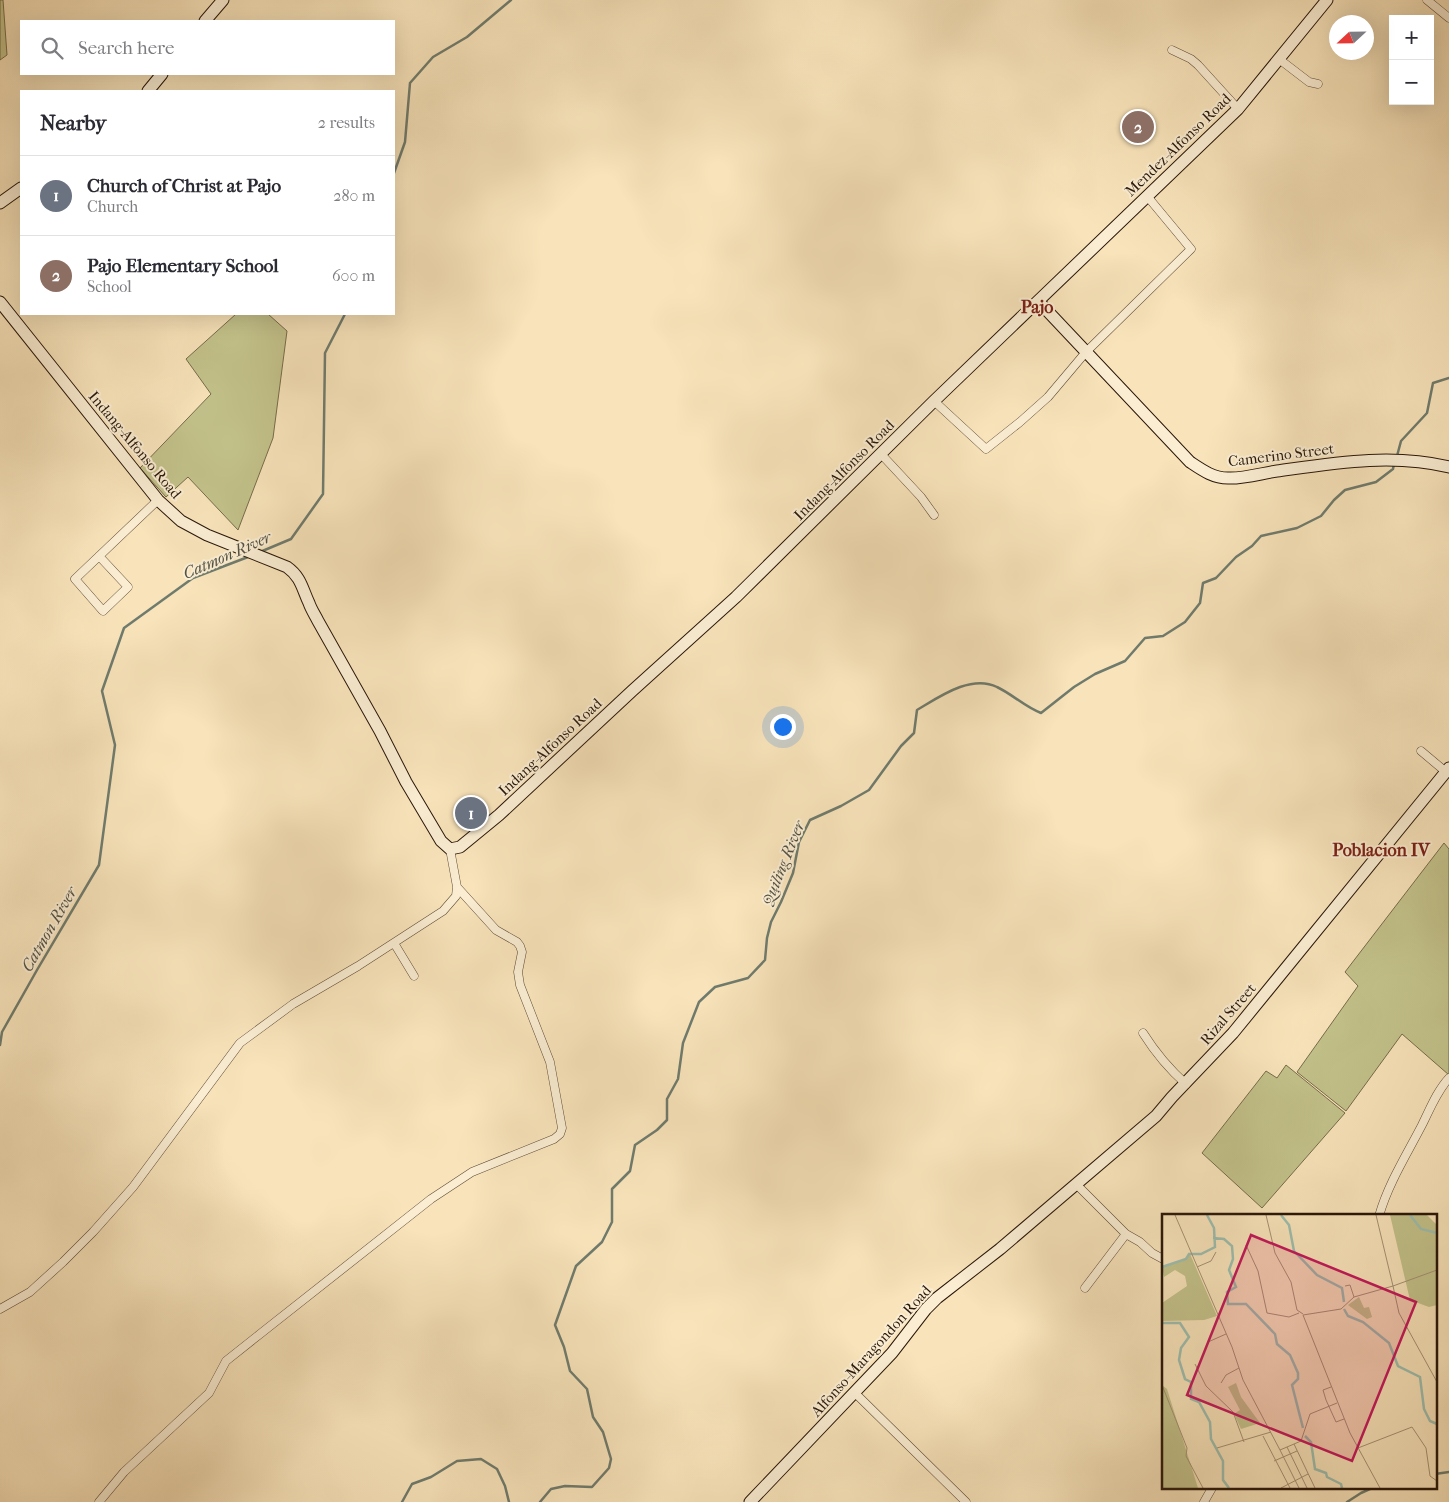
<!DOCTYPE html>
<html lang="en">
<head>
<meta charset="utf-8">
<style>
	:root { --surface:#fff; --page:#f2f2f3; --text:#2b2b33; --muted:#7c7c81; --line:#e1e1e2; --accent:#8f2418 }
	body { margin:0; font-family:"IM FELL French Canon",serif; background:var(--page); color:var(--text) }
	.controls { position:absolute; right:15px; top:15px; display:grid; overflow:hidden; border-radius:0px; box-shadow:0 5px 20px #0002 }
	.controls button { width:45px; height:45px; display:grid; place-items:center; padding:0; border:0; border-bottom:1px solid var(--line); background:var(--surface); color:var(--text); font:25px sans-serif }
	.compass { position:absolute; left:1329px; top:15px; width:45px; height:45px; border-radius:50%; background:var(--surface); box-shadow:0 5px 20px #0002; rotate:248deg }
	.you { position:absolute; left:782px; top:726px; width:18px; height:18px; margin:-12px; border:4px solid #fff; border-radius:50%; background:#1a73e8; box-shadow:0 0 0 8px #1a73e833 }
	.badge { display:grid; place-items:center; width:32px; height:32px; border-radius:50%; background:var(--accent); color:#fff; font-size:16px; font-weight:700 }
	.pin { position:absolute; translate:-50% -50%; border:2px solid #fff; box-shadow:0 1px 5px #0006 }
	.list { margin:0; padding:0; list-style:none }
	h2 { display:flex; justify-content:space-between; align-items:center; height:65px; margin:0; padding:0 20px; font-size:21px }
	h2 small { font-size:16px; font-weight:400; color:var(--muted) }
	.list li { display:grid; grid-template-columns:32px 1fr auto; gap:15px; align-items:center; box-sizing:border-box; height:80px; padding:0 20px; border-top:1px solid var(--line) }
	.list b { display:block; font-size:19px; white-space:nowrap }
	.list p { margin:0; font-size:16px; white-space:nowrap; color:var(--muted) }
	.list em { font-size:16px; font-style:normal; color:var(--muted) }
	.icon { flex:none; width:28px; height:28px; fill:none; stroke:currentColor; stroke-width:2; stroke-linecap:round; stroke-linejoin:round }
	.map { position:relative; flex:none; width:1449px; height:1502px; overflow:hidden }
	.search { position:absolute; background:var(--surface); box-shadow:0 5px 20px #0002; left:20px; top:20px; width:375px; height:55px; display:flex; align-items:center; gap:12px; box-sizing:border-box; padding:0 18px; border-radius:0px; color:var(--muted); font-size:19px }
	.panel { position:absolute; background:var(--surface); box-shadow:0 5px 20px #0002; left:20px; top:90px; width:375px; height:225px; border-radius:0px }
	.map>svg:first-child { display:block }
	.green { fill:#c3c28b; stroke:#766c4a }
	.lines { fill:none; stroke-linecap:round; stroke-linejoin:round }
	.stream { stroke:#6f7b6d; stroke-width:2.5 }
	.street-casing { stroke:#5d4a36; stroke-width:9 }
	.secondary-casing { stroke:#29170a; stroke-width:13 }
	.street { stroke:#faedd2; stroke-width:8 }
	.secondary { stroke:#faedd2; stroke-width:11 }
	.labels { text-anchor:middle; dominant-baseline:central; stroke-width:4; stroke-linejoin:round; paint-order:stroke }
	.street-label { font-size:15px; fill:#29170a; stroke:#faedd2 }
	.water-label { font-size:16px; font-style:italic; fill:#525144; stroke:#faedd2 }
	.quarter-label { font-size:18px; font-weight:bold; fill:#7a1f14; stroke:#faedd2 }
	.inset-river { fill:none; stroke:#9dbeaf; stroke-width:2.5 }
	.inset-road { fill:none; stroke:#a59174; stroke-width:1 }
	.view { fill:#c2185b; fill-opacity:0.15; stroke:#c2185b; stroke-width:2.5 }
	.inset-edge { fill:none; stroke:#29170a; stroke-width:2.5 }
</style>
</head>
<body>
<div class="map">
<svg width="1449" height="1502" viewBox="0 0 1449 1502">
	<rect width="100%" height="100%" fill="#f8e3ba"/>
	<filter id="stains"><feTurbulence type="fractalNoise" baseFrequency=".004" numOctaves="4"/><feColorMatrix values="0 0 0 0 .2 0 0 0 0 .09 0 0 0 0 .02 0 0 0 .5 -.17"/></filter>
	<radialGradient id="worn" r=".72"><stop offset=".6" stop-color="#630" stop-opacity="0"/><stop offset="1" stop-color="#630" stop-opacity=".3"/></radialGradient>
	<path class="green" d="M0,0H3L7,55L0,60Z
		M236,314H268L287,331L273,438L238,530L188,477L166,497L140,468L211,394L186,359Z
		M1444,843L1449,849V1075L1402,1034L1346,1111L1297,1072L1358,986L1345,972Z
		M1286,1065L1345,1113L1262,1208L1202,1153L1266,1071L1277,1078Z"/>
	<g class="lines">
		<path class="stream" d="M394,173L405,142L410,83L433,57L467,37L511,0
			M1397,456L1401,441L1427,413L1433,383L1449,378
			M260,552L291,539L323,494L325,353L345,314
			M0,1045L2,1032L37,970L99,865L115,745L102,691L124,628L193,578L248,557
			M1435,1474L1449,1472
			M402,1502L412,1484L431,1477L457,1461L481,1459L497,1469L505,1486L509,1502
			M540,1502L551,1489L565,1486L592,1487L609,1468L611,1459L603,1432L593,1417L587,1389L570,1371L564,1347L555,1325L576,1266L602,1242L612,1222V1189L630,1171L635,1145L657,1130L667,1120V1099L678,1079L683,1043L699,1002L715,987L748,978L765,960L767,938L771,922L781,902L793,873L799,842L810,820L841,806L869,790L901,746L914,733L917,710C939,697 971,674 997,687C1012,694 1025,707 1041,713L1074,687L1095,674L1125,661L1145,638L1163,636L1185,622L1200,603L1203,583L1216,578L1236,557L1252,546L1261,536L1297,528L1321,516L1334,500L1345,490L1376,482L1393,469L1394,464
			M1347,1502L1361,1493L1372,1488"/>
		<g class="street-casing">
			<path id="street" d="M1427,0L1449,18
				M1172,50L1191,59L1198,65L1238,109
				M1279,59L1309,82L1318,84
				M934,401L986,449L1020,422L1048,397L1086,352L1191,249L1147,196
				M881,454L921,497L934,515
				M99,556L128,587L103,611L75,579L158,500
				M1421,751L1446,772
				M394,943L414,976
				M1143,1033C1155,1052 1169,1069 1186,1084
				M1076,1184L1126,1234L1140,1242L1152,1253L1163,1259
				M1379,1216C1388,1184 1407,1154 1422,1125C1430,1109 1437,1091 1449,1078
				M1085,1288L1126,1234
				M0,1309L30,1292L63,1262L93,1232L133,1187L240,1043L293,1004L358,966L443,911L456,896L457,887L450,849
				M855,1393L966,1502
				M99,1502L124,1472L209,1393L226,1361L260,1334L431,1199L472,1172L554,1139L560,1134L562,1128L550,1062L520,985L518,972L522,952L520,946L517,942L496,930L457,887
				M1204,1502L1212,1488"/>
		</g>
		<g class="secondary-casing">
			<path id="secondary" d="M205,21L223,0
				M148,91L162,74
				M0,203L21,188
				M0,302L158,500L181,521L207,535L287,567C301,577 302,588 309,603C311,609 315,615 318,621L380,731L406,782L441,841L450,849L460,847L499,815L632,691L736,597L934,401L1238,109L1327,0
				M1039,302L1190,462C1202,470 1213,478 1228,478C1242,479 1263,473 1277,471C1334,463 1392,453 1449,467
				M750,1502L892,1353L926,1309L937,1298L1000,1249L1156,1116L1172,1097L1233,1033L1449,768"/>
		</g>
		<use href="#street" class="street"/>
		<use href="#secondary" class="secondary"/>
	</g>
	<g class="labels">
		<g class="street-label">
			<text transform="translate(1178 145) rotate(-44)">Mendez-Alfonso Road</text>
			<text transform="translate(135 445) rotate(50)">Indang-Alfonso Road</text>
			<text transform="translate(1281 455) rotate(-7)">Camerino Street</text>
			<text transform="translate(844 470) rotate(-45)">Indang-Alfonso Road</text>
			<text transform="translate(550 747) rotate(-43)">Indang-Alfonso Road</text>
			<text transform="translate(1228 1014) rotate(-49)">Rizal Street</text>
			<text transform="translate(871 1351) rotate(-48)">Alfonso-Maragondon Road</text>
		</g>
		<g class="water-label">
			<text transform="translate(227 555) rotate(-24)">Catmon River</text>
			<text transform="translate(783 863) rotate(-68)">Quiling River</text>
			<text transform="translate(49 929) rotate(-60)">Catmon River</text>
		</g>
		<g class="quarter-label">
			<text x="1037" y="307">Pajo</text>
			<text x="1381" y="850">Poblacion IV</text>
		</g>
	</g>
	<g transform="translate(1162 1214)">
		<rect width="275" height="275" fill="#f8e3ba"/>
		<path d="M228,1H265L275,11V91L267,93L248,86ZM28,40L55,102L42,106L0,107V89L25,72L23,62L13,56L2,63L0,53L24,45ZM197,83L202,94L207,93L210,103L205,105L186,91ZM74,169L79,183L98,209L79,215L72,200L78,196L66,173ZM0,171L5,175L36,274H0Z" fill="#c3c28b"/>
		<path class="inset-river" d="M119,1L127,11L132,37L155,61L180,74L182,88M248,1L259,15L275,19M51,24L62,25L70,32L71,45L67,56L74,73L65,78L66,90H84L113,120L115,130L128,141L136,159V165L130,171L141,214M0,53L24,45L27,40H39L53,33L52,14L45,1M182,95L186,102L201,108L227,129L236,152L258,163L262,195L268,207L275,210M0,109H18L27,123L19,134L17,146L23,165L29,168V185L37,188L48,208L49,225L61,247V266L67,274M143,222L149,228L153,255L164,259L165,263L179,270L180,274"/>
		<path class="inset-road" d="M13,1L70,133L81,166L118,236M104,1L113,39L129,68L135,96L141,100M214,1L231,72L192,83L179,95L141,101L188,219L218,274M84,31L96,57L105,99L127,103L137,99M35,53L49,47L54,38M275,56L231,72L237,99L275,168M183,72L188,71L192,83M46,128L64,120M33,150L44,172L71,198L82,228M59,169L64,161L77,154M0,171L25,234L24,242L41,274M169,173L161,176L164,186L174,208L182,205M101,222L128,274M132,230L153,274M125,233L145,274M55,234L109,218M196,234L250,213L264,234L268,262L275,267M112,247L135,237M119,274L146,260M137,274L118,236L139,227L148,200L175,189"/>
		<path class="view" d="M89,21L254,88L190,247L25,181Z"/>
		<rect width="275" height="275" class="inset-edge"/>
	</g>
	<rect width="100%" height="100%" filter="url(#stains)"/>
	<rect width="100%" height="100%" fill="url(#worn)"/>
</svg>
<div class="controls">
<button>+</button>
<button>−</button>
</div>
<svg class="compass" viewBox="-18 -18 36 36"><path d="M0-13l5 13h-10z" fill="#e53935"/><path d="M0 13l5-13h-10z" fill="#7c7c81"/></svg>
<div class="you"></div>
<div class="pin badge" style="left:471px;top:813px;background:#6b7280">1</div>
<div class="pin badge" style="left:1138px;top:127px;background:#8d6e63">2</div>
<div class="search"><svg class="icon" aria-label="search" viewBox="0 0 24 24"><circle cx="10" cy="10" r="6"/><path d="M15 15l6 6"/></svg>Search here</div>
<section class="panel">
<h2>Nearby<small>2 results</small></h2>
<ul class="list">
<li><span class="badge" style="background:#6b7280">1</span><div><b>Church of Christ at Pajo</b><p>Church</p></div><em>280 m</em></li>
<li><span class="badge" style="background:#8d6e63">2</span><div><b>Pajo Elementary School</b><p>School</p></div><em>600 m</em></li>
</ul>
</section>
</div>
</body>
</html>
